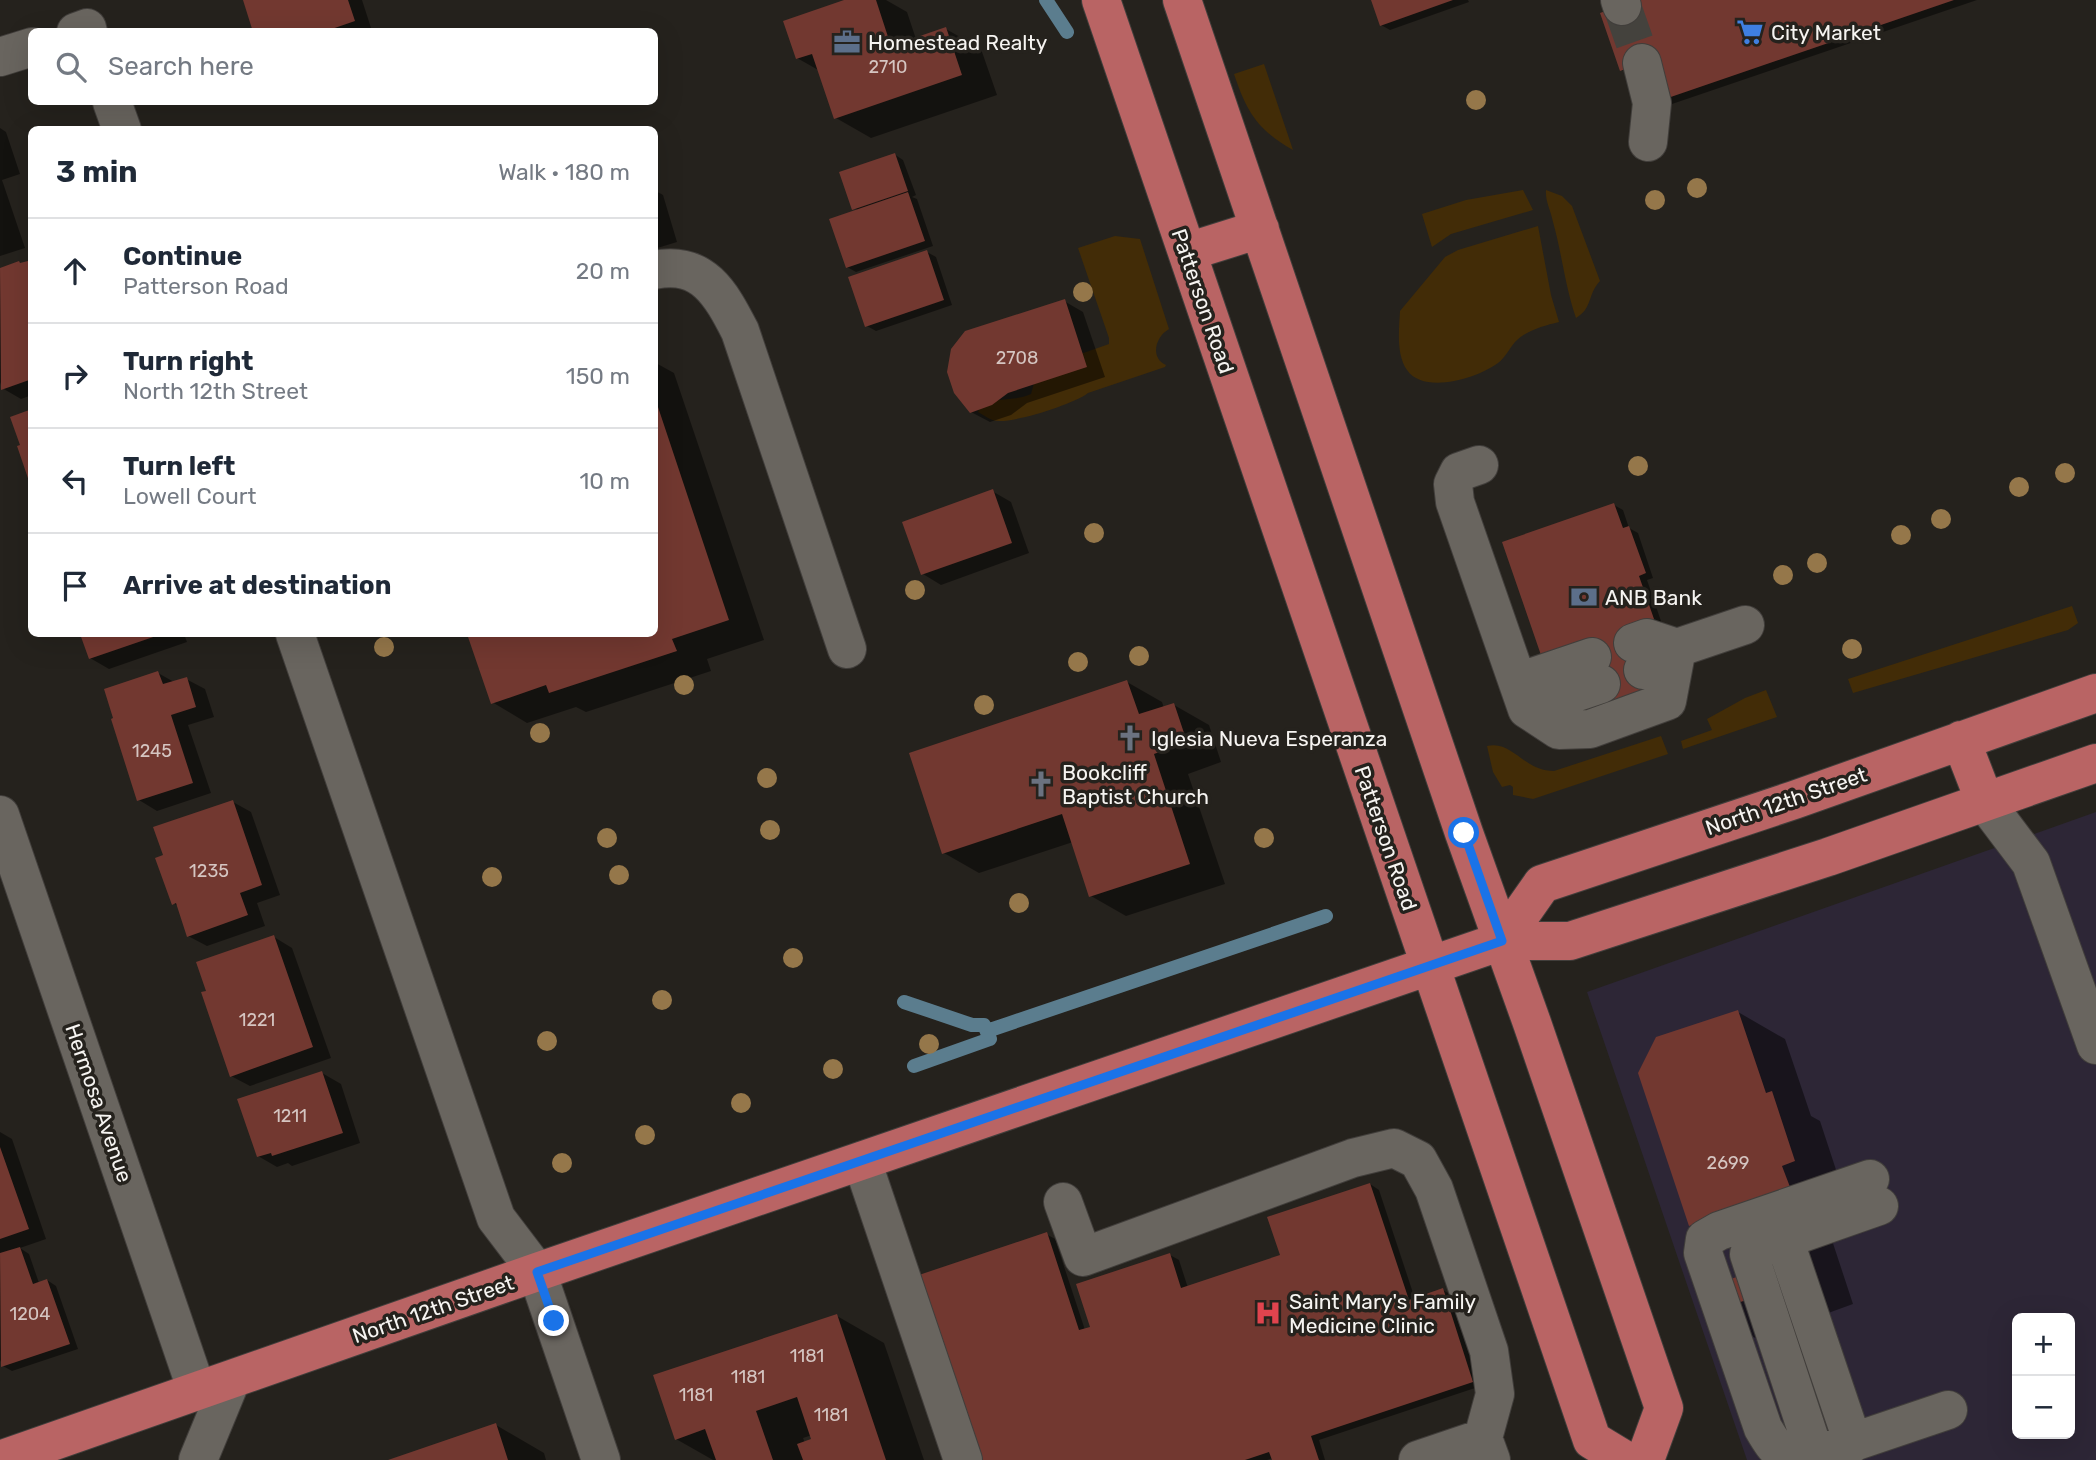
<!DOCTYPE html>
<html lang="en">
<head>
<meta charset="utf-8">
<style>
	:root { --surface:#fff; --page:#f2f2f3; --text:#1f2937; --muted:#747a83; --line:#e0e1e3 }
	body { margin:0; font-family:Rubik,sans-serif; background:var(--page); color:var(--text) }
	.controls { position:absolute; right:21px; bottom:21px; display:grid; overflow:hidden; border-radius:10px; box-shadow:0 7px 28px #0002 }
	.controls button { width:63px; height:63px; display:grid; place-items:center; padding:0; border:0; border-bottom:2px solid var(--line); background:var(--surface); color:var(--text); font:35px sans-serif }
	.stop { position:absolute; width:21px; height:21px; margin:-16px; border:5px solid #1a73e8; border-radius:50%; background:#fff }
	.stop.end { background:#1a73e8; border-color:#fff; box-shadow:0 2px 7px #0008 }
	.list { margin:0; padding:0; list-style:none }
	h2 { display:flex; justify-content:space-between; align-items:center; height:91px; margin:0; padding:0 28px; font-size:30px }
	h2 small { font-size:23px; font-weight:400; color:var(--muted) }
	.list li { display:grid; grid-template-columns:46px 1fr auto; gap:21px; align-items:center; box-sizing:border-box; height:105px; padding:0 28px; border-top:2px solid var(--line) }
	.list b { display:block; font-size:26px; white-space:nowrap }
	.list p { margin:0; font-size:23px; white-space:nowrap; color:var(--muted) }
	.list em { font-size:23px; font-style:normal; color:var(--muted) }
	.icon { flex:none; width:38px; height:38px; fill:none; stroke:currentColor; stroke-width:2; stroke-linecap:round; stroke-linejoin:round }
	.map { position:relative; flex:none; width:2096px; height:1460px; overflow:hidden }
	.search { position:absolute; background:var(--surface); box-shadow:0 7px 28px #0002; left:28px; top:28px; width:630px; height:77px; display:flex; align-items:center; gap:18px; box-sizing:border-box; padding:0 24px; border-radius:10px; color:var(--muted); font-size:26px }
	.panel { position:absolute; background:var(--surface); box-shadow:0 7px 28px #0002; left:28px; top:126px; width:630px; height:511px; border-radius:10px }
	.map>svg:first-child { display:block }
	.commercial { fill:#2d2636; fill-rule:evenodd }
	.green { fill:#422c07 }
	.shadow { fill:#0007; fill-rule:evenodd }
	.lines { fill:none; stroke-linecap:round; stroke-linejoin:round }
	.stream { stroke:#5b7d8e; stroke-width:14 }
	.building { fill:#723830 }
	.minor-tunnel { stroke:#44423d; stroke-width:38; stroke-dasharray:38 19; stroke-linecap:butt }
	.minor-casing { stroke:#413e3b; stroke-width:40 }
	.major-casing { stroke:#413e3b; stroke-width:40 }
	.minor { stroke:#69655f; stroke-width:38 }
	.major { stroke:#b96464; stroke-width:38 }
	.tree { fill:#95774a }
	.route { stroke:#1a73e8; stroke-width:9 }
	.labels { text-anchor:middle; dominant-baseline:central; stroke-width:7; stroke-linejoin:round; paint-order:stroke }
	.number-label { font-size:18px; fill:#d5c5c1 }
	.poi-label { font-size:21px; fill:#f6f4f1; stroke:#25221d; text-anchor:start }
	.street-label { font-size:21px; fill:#f6f4f1; stroke:#25221d }
</style>
</head>
<body>
<div class="map">
<svg width="2096" height="1460" viewBox="0 0 2096 1460">
	<rect width="100%" height="100%" fill="#25221d"/>
	<path class="commercial" d="M2096,812V1460H1747L1587,992ZM2017,1318H2070V1434H2017Z"/>
	<path class="green" d="M1264,64L1293,150C1258,130 1247,113 1234,74Z
		M1523,190L1533,210L1451,234L1432,247L1422,214L1466,200Z
		M1546,190L1562,196L1572,206L1600,281C1587,295 1593,308 1576,318C1565,286 1562,254 1553,222C1551,211 1545,201 1546,190Z
		M1538,226L1551,295L1559,322C1543,326 1527,330 1515,342C1509,349 1505,358 1498,363C1478,378 1424,395 1407,370C1396,354 1399,330 1400,311L1445,257L1458,250Z
		M1115,236L1140,239L1169,329C1155,337 1150,358 1166,365L1165,367L1088,393C1074,404 1017,422 999,421C991,421 985,416 978,412L980,406C999,396 1014,402 1031,394L1038,369L1109,344V338L1078,248Z
		M2072,606L2078,623L2068,630L1853,693L1848,679Z
		M1766,690L1777,717L1683,749L1681,741L1712,730L1707,719L1745,698Z
		M1661,736L1668,754L1533,799L1513,795V787L1510,785L1502,787L1493,772L1487,746C1513,740 1523,771 1554,771Z"/>
	<path class="shadow" d="M245,0H362L372,31L255,32Z
		M849,0H886L907,12L916,39L946,29L981,49L997,95L871,138L836,118L820,71L797,58Z
		M1373,0H1468L1469,2L1390,30L1381,25Z
		M1629,0H1977L1672,104L1622,70Z
		M0,128L6,132L20,174L2,180L25,248L0,256Z
		M894,154L903,160L916,195L912,197L917,199L933,246L856,272L847,267L859,211L854,208Z
		M654,190L663,195L677,242L654,249Z
		M927,252L936,257L952,305L876,331L867,326Z
		M32,261V395L21,399L2,388L0,382V269L19,263L22,265Z
		M1064,301L1083,312L1105,377L1027,403L1011,415L990,422L971,412Z
		M654,362L674,373L764,640L707,659L711,671L586,712L576,707L527,723L492,702L469,634H654Z
		M992,491L1011,502L1029,553L941,585L923,574Z
		M1614,505L1623,510L1629,528L1638,533L1653,578L1647,580L1662,624L1636,633Z
		M82,634H184L187,642L109,669L90,658Z
		M158,673L174,682L186,679L205,689L214,717L188,725L211,793L157,811L139,800Z
		M1127,682L1162,702L1164,708L1174,705L1209,725L1221,762L1188,774L1225,884L1126,916L1091,896L1073,842L979,873L944,853Z
		M233,802L251,812L280,895L257,903L265,926L207,946L188,936L178,906L173,903Z
		M274,937L292,948L331,1058L250,1086L231,1076L208,992Z
		M1738,1012L1785,1039L1811,1116L1820,1121L1842,1188L1825,1219L1853,1304L1757,1339L1709,1311L1754,1273L1738,1252L1690,1225Z
		M322,1073L341,1084L360,1143L292,1166L288,1163L277,1167L258,1156Z
		M0,1132L12,1139L46,1239L20,1248L29,1254L39,1283L47,1280L56,1286L78,1349L12,1371L3,1366L0,1360Z
		M1370,1184L1379,1190L1415,1299L1443,1290L1451,1295L1481,1386L1319,1440L1325,1460H1274L1273,1458L1267,1460H976L1046,1234L1055,1239L1085,1330L1092,1328L1170,1255L1179,1260L1188,1288L1282,1256Z
		M837,1316L884,1343L924,1460H713L676,1439ZM812,1435L813,1440L805,1443L803,1438Z
		M496,1425L544,1453L546,1460H392Z"/>
	<g class="lines">
		<path class="stream" d="M1046,0L1067,32
			M904,1002L972,1025H984L990,1039L914,1066
			M987,1031L1326,916"/>
	</g>
	<path class="building" d="M243,0H348L355,21L323,32H253Z
		M844,0H876L891,46L946,27L962,75L834,119L812,54L796,59L783,21Z
		M1371,0H1453L1380,26Z
		M1627,0H1954L1662,100L1648,61L1620,71L1600,13L1628,3Z
		M895,153L908,191L852,210L839,172Z
		M908,192L925,241L846,268L829,219Z
		M927,250L944,300L865,327L848,277Z
		M32,260V379L1,390L0,268L19,261L20,263Z
		M1065,299L1087,367L1008,393L992,405L970,413L954,393L947,372L951,349L965,331Z
		M655,398L729,620L672,639L677,651L549,693L546,685L491,704L467,634H654Z
		M32,409V487H31L17,446L20,445L10,417Z
		M993,489L1012,543L921,575L902,522Z
		M1614,503L1623,528L1629,526L1646,573L1639,576L1654,619L1628,628L1649,689L1608,703L1587,642L1542,658L1502,542Z
		M80,634H162L89,659Z
		M158,671L163,684L187,677L196,707L171,715L193,783L137,801L111,719L113,718L104,689Z
		M1127,680L1139,714L1174,703L1187,742L1154,754L1190,864L1089,897L1062,814L942,854L909,753Z
		M233,800L262,885L240,893L248,915L187,937L176,903L172,905L155,858L163,855L153,827Z
		M274,935L313,1047L230,1077L201,992L206,991L196,962Z
		M1738,1010L1766,1093L1772,1091L1795,1161L1782,1166L1790,1187L1767,1293L1708,1313L1700,1289L1752,1272L1732,1212L1689,1226L1638,1073L1656,1037Z
		M322,1071L343,1133L272,1156L271,1153L257,1157L237,1099Z
		M0,1147L29,1229L0,1239Z
		M1370,1183L1409,1300L1443,1288L1473,1382L1311,1436L1319,1460H1272L1269,1452L1245,1460H974L913,1277L1047,1232L1079,1330L1090,1327L1076,1284L1170,1253L1181,1288L1280,1255L1267,1217Z
		M20,1247L33,1284L47,1279L70,1344L1,1367L0,1253Z
		M837,1314L886,1460H803L797,1444L811,1439L797,1397L756,1411L773,1460H716L705,1429L675,1440L653,1375Z
		M496,1423L508,1460H388Z"/>
	<g class="lines">
		<path class="minor-tunnel" d="M1622,6L1642,63"/>
		<g class="minor-casing">
			<path id="minor" d="M1620,0L1622,6
				M76,32L87,28L88,32
				M0,57L32,47
				M1642,63L1652,103L1648,142
				M112,102L122,130
				M654,270C703,260 721,294 740,331L847,649
				M1479,465L1459,472L1453,484L1455,502L1527,709L1559,730L1590,729L1667,701L1677,648
				M295,634L496,1218L537,1272L601,1460
				M1633,643L1647,638L1677,648
				M1643,670L1656,665L1677,648L1745,625
				M1518,682L1592,657
				M1527,709L1601,684
				M1985,802L2031,863L2096,1045
				M0,815L197,1391
				M862,1161L963,1460
				M1870,1179L1719,1231L1705,1239L1703,1253L1763,1428C1778,1454 1784,1460 1815,1455L1948,1410
				M1063,1202L1083,1257L1353,1158L1394,1148L1418,1160L1434,1189L1489,1351L1495,1394L1483,1438
				M1784,1239L1853,1443
				M1815,1455L1749,1254L1765,1246L1879,1206
				M198,1460L231,1380
				M1418,1460L1483,1438L1491,1460"/>
		</g>
		<g class="major-casing">
			<path id="major" d="M1101,0L1592,1440L1625,1460
				M1182,0L1464,833L1532,1023L1664,1408L1645,1460
				M1187,252L1260,229
				M1961,740L1985,802
				M1502,941L1542,884L1794,800L2096,693
				M0,1460L537,1272L1502,941H1570L1828,857L2096,763"/>
		</g>
		<use href="#minor" class="minor"/>
		<use href="#major" class="major"/>
	</g>
	<g class="tree">
		<circle cx="1476" cy="100" r="10"/>
		<circle cx="1697" cy="188" r="10"/>
		<circle cx="1655" cy="200" r="10"/>
		<circle cx="1083" cy="292" r="10"/>
		<circle cx="1638" cy="466" r="10"/>
		<circle cx="2065" cy="473" r="10"/>
		<circle cx="2019" cy="487" r="10"/>
		<circle cx="1941" cy="519" r="10"/>
		<circle cx="1094" cy="533" r="10"/>
		<circle cx="1901" cy="535" r="10"/>
		<circle cx="1817" cy="563" r="10"/>
		<circle cx="1783" cy="575" r="10"/>
		<circle cx="915" cy="590" r="10"/>
		<circle cx="384" cy="647" r="10"/>
		<circle cx="1852" cy="649" r="10"/>
		<circle cx="1139" cy="656" r="10"/>
		<circle cx="1078" cy="662" r="10"/>
		<circle cx="684" cy="685" r="10"/>
		<circle cx="984" cy="705" r="10"/>
		<circle cx="540" cy="733" r="10"/>
		<circle cx="767" cy="778" r="10"/>
		<circle cx="770" cy="830" r="10"/>
		<circle cx="607" cy="838" r="10"/>
		<circle cx="1264" cy="838" r="10"/>
		<circle cx="619" cy="875" r="10"/>
		<circle cx="492" cy="877" r="10"/>
		<circle cx="1019" cy="903" r="10"/>
		<circle cx="793" cy="958" r="10"/>
		<circle cx="662" cy="1000" r="10"/>
		<circle cx="547" cy="1041" r="10"/>
		<circle cx="929" cy="1044" r="10"/>
		<circle cx="833" cy="1069" r="10"/>
		<circle cx="741" cy="1103" r="10"/>
		<circle cx="645" cy="1135" r="10"/>
		<circle cx="562" cy="1163" r="10"/>
	</g>
	<g class="lines">
		<path class="route" d="M554,1321L537,1272L1502,941L1464,833"/>
	</g>
	<defs>
		<g id="supermarket-bare" transform="scale(2.1)"><path d="M-6-5.5h2.5l.6 2H6L4.5 2H-2.5L-4.4-4H-6ZM-1.5 3.2a1.3 1.3 0 1 0 .1 0ZM3 3.2a1.3 1.3 0 1 0 .1 0Z" fill="#3f7fe0" stroke="#25221d" stroke-width="2.5" paint-order="stroke"/></g>
		<g id="office-bare" transform="scale(2.1)"><path d="M-6-3h4V-5.5h4V-3h4V5H-6ZM-1-4.5V-3h2v-1.5ZM-6 0V1H6V0Z" fill="#5c6f8a" stroke="#25221d" stroke-width="2.5" paint-order="stroke"/></g>
		<g id="bank-bare" transform="scale(2.1)"><path d="M-6-4H6V4H-6ZM0-2.3a2.3 2.3 0 1 0 0 4.6a2.3 2.3 0 1 0 0-4.6Z" fill="#5c6f8a" stroke="#25221d" stroke-width="2.5" paint-order="stroke"/></g>
		<g id="church-bare" transform="scale(2.1)"><path d="M-1.2-6h2.4v3.5h3.3v2.4h-3.3V6h-2.4V-.1h-3.3v-2.4h3.3Z" fill="#6b7280" stroke="#25221d" stroke-width="2.5" paint-order="stroke"/></g>
		<g id="hospital-bare" transform="scale(2.1)"><path d="M-5-5h3v3.5h4V-5h3V5h-3V1.5h-4V5h-3Z" fill="#e0444e" stroke="#25221d" stroke-width="2.5" paint-order="stroke"/></g>
	</defs>
	<g fill-rule="evenodd">
		<use href="#supermarket-bare" x="1750" y="32"/>
		<use href="#office-bare" x="847" y="42"/>
		<use href="#bank-bare" x="1584" y="597"/>
		<use href="#church-bare" x="1130" y="738"/>
		<use href="#church-bare" x="1041" y="784"/>
		<use href="#hospital-bare" x="1268" y="1313"/>
	</g>
	<g class="labels">
		<g class="number-label">
			<text x="888" y="67">2710</text>
			<text x="1017" y="358">2708</text>
			<text x="152" y="751">1245</text>
			<text x="209" y="871">1235</text>
			<text x="257" y="1020">1221</text>
			<text x="290" y="1116">1211</text>
			<text x="1728" y="1163">2699</text>
			<text x="30" y="1314">1204</text>
			<text x="807" y="1356">1181</text>
			<text x="748" y="1377">1181</text>
			<text x="696" y="1395">1181</text>
			<text x="831" y="1415">1181</text>
		</g>
		<g class="poi-label">
			<text x="1771" y="32">City Market</text>
			<text x="868" y="42">Homestead Realty</text>
			<text x="1605" y="597">ANB Bank</text>
			<text x="1151" y="738">Iglesia Nueva Esperanza</text>
			<text x="1062" y="772">Bookcliff<tspan x="1062" dy="24">Baptist Church</tspan></text>
			<text x="1289" y="1301">Saint Mary's Family<tspan x="1289" dy="24">Medicine Clinic</tspan></text>
		</g>
		<g class="street-label">
			<text transform="translate(1203 301) rotate(71)">Patterson Road</text>
			<text transform="translate(1786 801) rotate(-19)">North 12th Street</text>
			<text transform="translate(1386 838) rotate(71)">Patterson Road</text>
			<text transform="translate(99 1103) rotate(71)">Hermosa Avenue</text>
			<text transform="translate(433 1309) rotate(-19)">North 12th Street</text>
		</g>
	</g>
</svg>
<div class="controls">
<button>+</button>
<button>−</button>
</div>
<div class="stop" style="left:1464px;top:833px"></div>
<div class="stop end" style="left:554px;top:1321px"></div>
<div class="search"><svg class="icon" aria-label="search" viewBox="0 0 24 24"><circle cx="10" cy="10" r="6"/><path d="M15 15l6 6"/></svg>Search here</div>
<section class="panel">
<h2>3 min<small>Walk · 180 m</small></h2>
<ul class="list">
<li><svg class="icon" aria-label="ahead" viewBox="0 0 24 24"><path d="M12 20V5M6 11l6-6 6 6"/></svg><div><b>Continue</b><p>Patterson Road</p></div><em>20 m</em></li>
<li><svg class="icon" aria-label="right" viewBox="0 0 24 24"><path d="M7 20v-9h11M14 6l5 5-5 5"/></svg><div><b>Turn right</b><p>North 12th Street</p></div><em>150 m</em></li>
<li><svg class="icon" aria-label="left" viewBox="0 0 24 24"><path d="M17 20v-9H6M10 6l-5 5 5 5"/></svg><div><b>Turn left</b><p>Lowell Court</p></div><em>10 m</em></li>
<li><svg class="icon" aria-label="arrive" viewBox="0 0 24 24"><path d="M6 21V4h12l-3 4 3 4H6"/></svg><div><b>Arrive at destination</b></div></li>
</ul>
</section>
</div>
</body>
</html>
